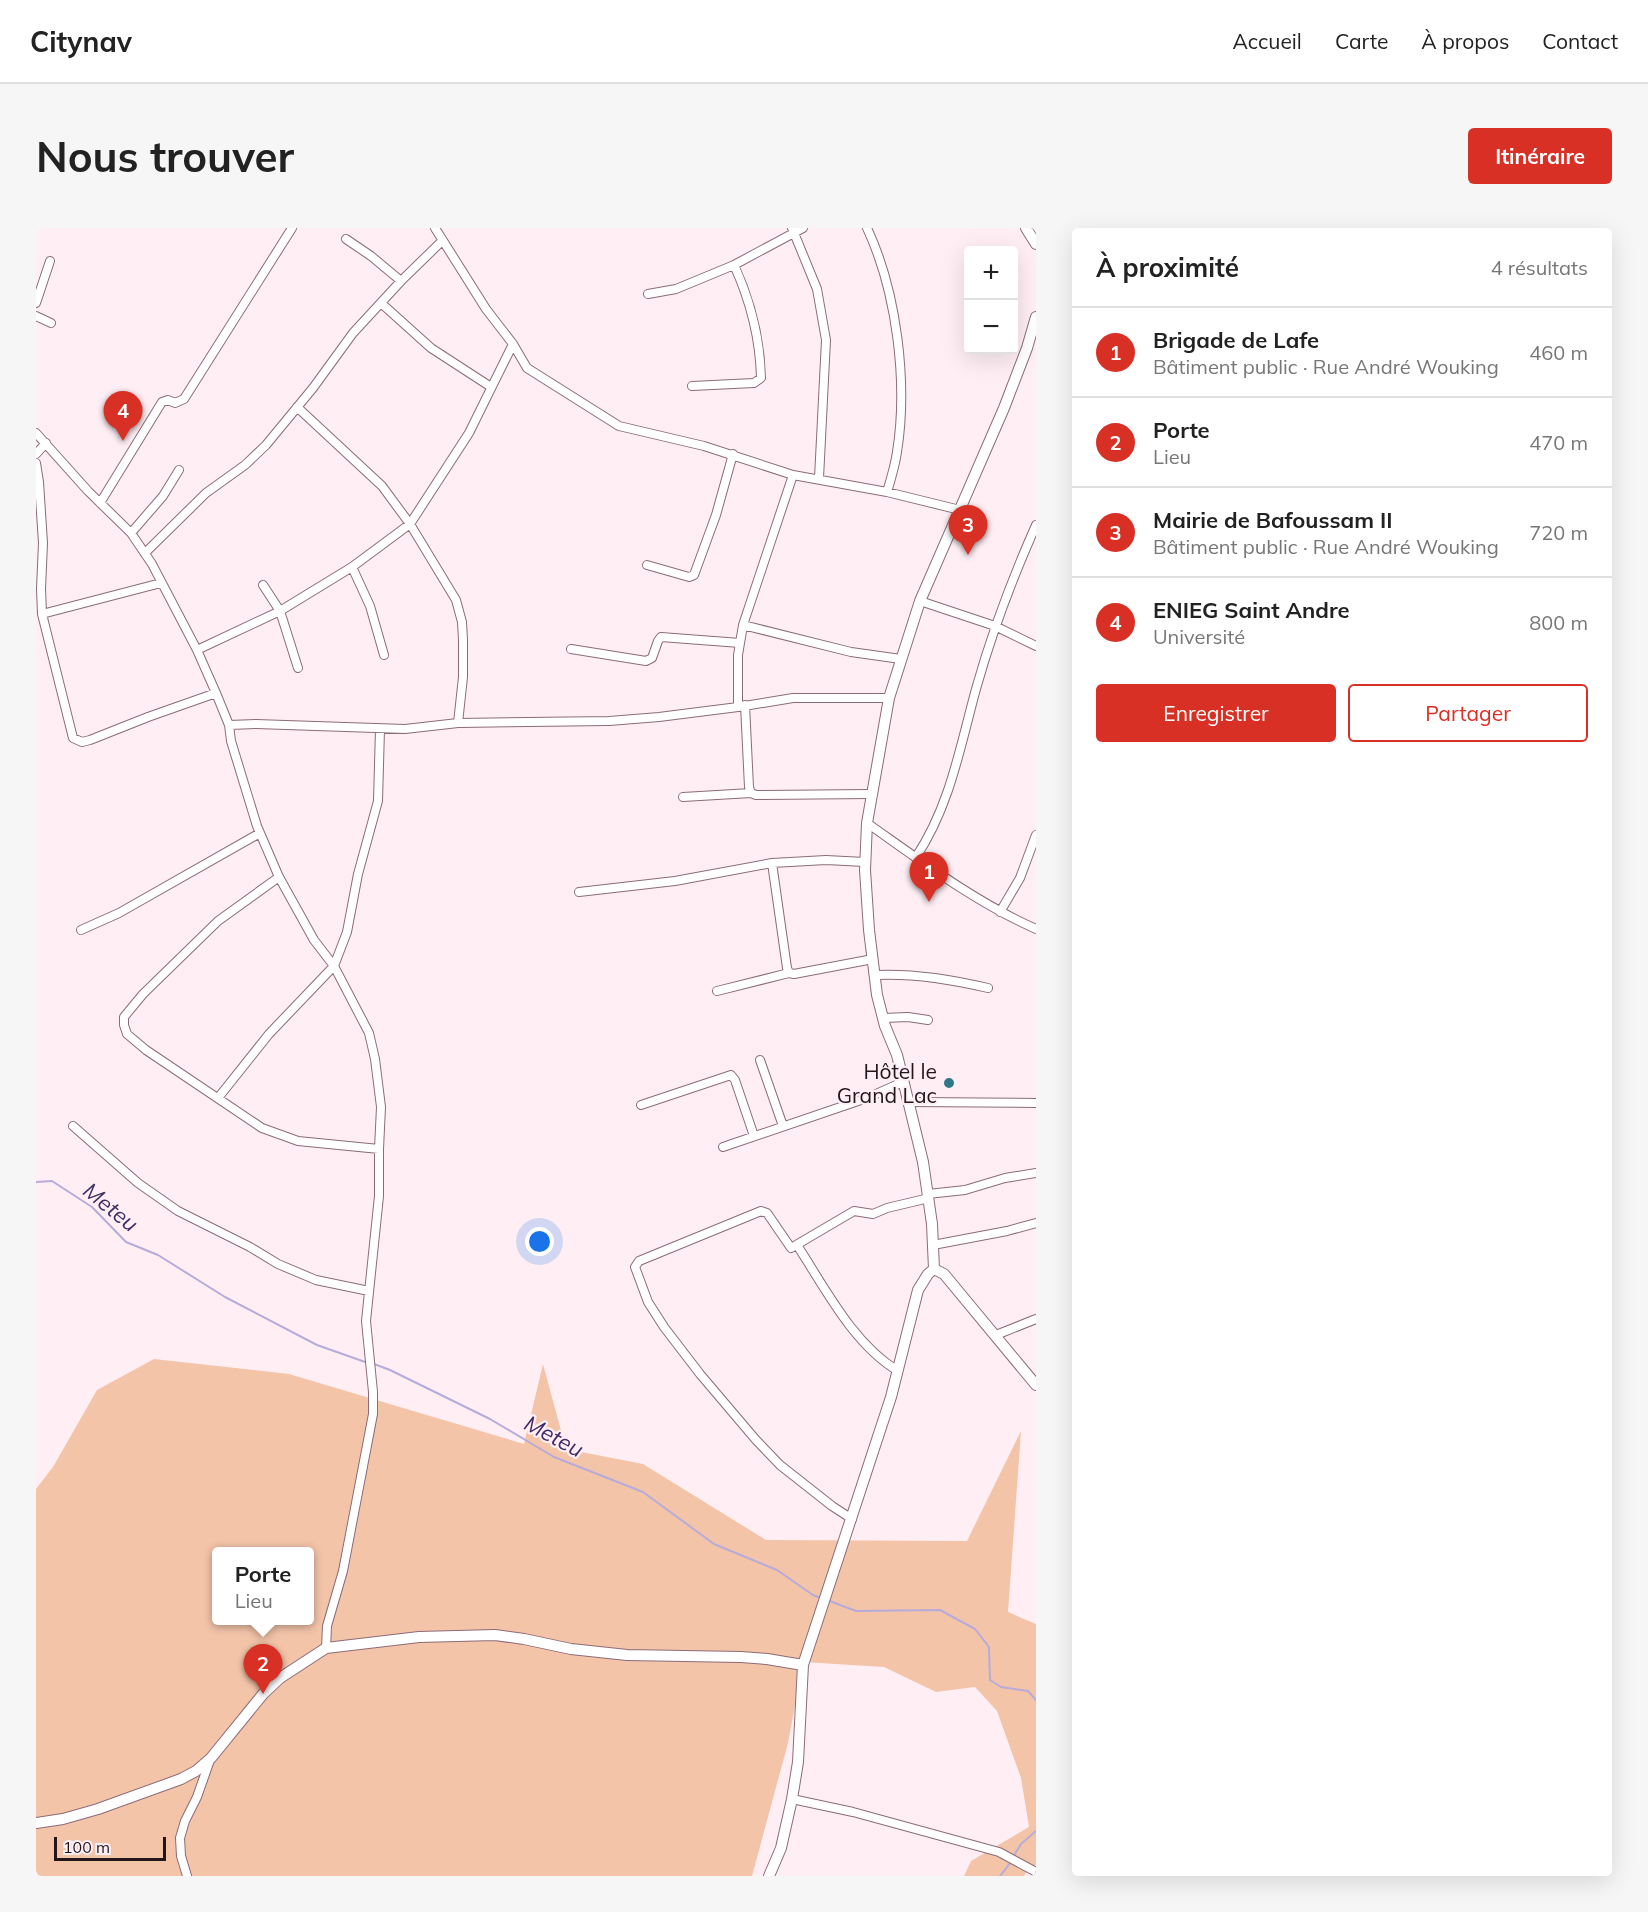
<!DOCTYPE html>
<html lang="fr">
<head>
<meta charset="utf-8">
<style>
	:root { --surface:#fff; --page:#f6f6f6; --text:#222; --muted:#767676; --line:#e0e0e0; --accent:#d93025 }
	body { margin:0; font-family:Mulish,sans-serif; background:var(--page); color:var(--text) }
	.controls { position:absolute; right:18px; top:18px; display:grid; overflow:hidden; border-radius:6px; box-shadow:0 6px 24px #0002 }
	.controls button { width:54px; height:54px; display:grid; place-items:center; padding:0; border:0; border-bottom:2px solid var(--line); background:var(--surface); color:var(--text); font:30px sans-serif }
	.scale { position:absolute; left:18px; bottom:15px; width:112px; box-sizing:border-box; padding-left:6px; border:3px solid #23161b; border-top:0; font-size:16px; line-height:21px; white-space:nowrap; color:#23161b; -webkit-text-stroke:4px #ffeff5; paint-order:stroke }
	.you { position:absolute; left:504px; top:1014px; width:21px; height:21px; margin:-15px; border:4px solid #fff; border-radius:50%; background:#1a73e8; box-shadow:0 0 0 9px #1a73e833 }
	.badge { display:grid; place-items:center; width:39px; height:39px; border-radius:50%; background:var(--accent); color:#fff; font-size:20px; font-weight:700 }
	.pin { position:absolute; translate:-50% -50px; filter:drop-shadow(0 2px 3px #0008) }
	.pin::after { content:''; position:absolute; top:32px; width:21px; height:18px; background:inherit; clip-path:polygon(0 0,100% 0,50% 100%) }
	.popup { position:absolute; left:176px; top:1319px; width:102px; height:78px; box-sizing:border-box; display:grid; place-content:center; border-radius:6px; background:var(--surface); filter:drop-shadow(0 2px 4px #0005); font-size:20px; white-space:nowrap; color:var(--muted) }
	.popup b { font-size:22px; color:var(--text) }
	.popup::after { content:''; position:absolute; left:50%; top:100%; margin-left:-12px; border:12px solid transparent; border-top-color:var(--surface) }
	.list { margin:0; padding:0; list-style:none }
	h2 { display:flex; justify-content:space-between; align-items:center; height:78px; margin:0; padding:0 24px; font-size:26px }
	h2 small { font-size:20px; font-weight:400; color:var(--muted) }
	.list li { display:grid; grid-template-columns:39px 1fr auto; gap:18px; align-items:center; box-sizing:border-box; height:90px; padding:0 24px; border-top:2px solid var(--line) }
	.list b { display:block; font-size:22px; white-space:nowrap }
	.list p { margin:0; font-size:20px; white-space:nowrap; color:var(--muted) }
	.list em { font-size:20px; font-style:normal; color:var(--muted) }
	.actions { display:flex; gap:12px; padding:18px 24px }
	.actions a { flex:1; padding:14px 0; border:2px solid var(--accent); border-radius:6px; text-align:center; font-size:21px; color:var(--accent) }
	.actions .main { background:var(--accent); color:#fff }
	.map { position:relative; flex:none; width:1000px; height:1648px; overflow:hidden; border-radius:6px }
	header { display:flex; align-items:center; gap:36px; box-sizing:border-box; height:84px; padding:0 30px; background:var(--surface); border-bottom:2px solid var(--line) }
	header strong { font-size:28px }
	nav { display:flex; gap:33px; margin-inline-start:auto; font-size:21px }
	.intro { display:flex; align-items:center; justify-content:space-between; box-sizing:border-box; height:144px; padding:0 36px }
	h1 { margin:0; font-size:42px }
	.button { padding:15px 27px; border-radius:6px; background:var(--accent); color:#fff; font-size:21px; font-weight:700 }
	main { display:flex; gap:36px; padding:0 36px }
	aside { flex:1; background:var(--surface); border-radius:6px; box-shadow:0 6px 24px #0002 }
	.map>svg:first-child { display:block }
	.green { fill:#f4c4a9; fill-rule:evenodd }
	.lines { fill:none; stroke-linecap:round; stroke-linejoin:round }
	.stream { stroke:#b7abda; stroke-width:2 }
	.minor-casing { stroke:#8c6b78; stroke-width:10 }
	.tertiary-casing { stroke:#8c6b78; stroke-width:12 }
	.minor { stroke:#fff; stroke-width:8 }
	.tertiary { stroke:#fff; stroke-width:10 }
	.poi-dot { fill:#317784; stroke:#ffeff5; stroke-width:2 }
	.labels { text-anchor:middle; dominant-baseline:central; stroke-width:4.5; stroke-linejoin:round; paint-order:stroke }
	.poi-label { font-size:21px; fill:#23161b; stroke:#ffeff5; text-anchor:end }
	.water-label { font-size:22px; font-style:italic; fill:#402c66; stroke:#ffeff5 }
</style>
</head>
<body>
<header>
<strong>Citynav</strong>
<nav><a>Accueil</a><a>Carte</a><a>À propos</a><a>Contact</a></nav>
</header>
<div class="intro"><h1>Nous trouver</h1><a class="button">Itinéraire</a></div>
<main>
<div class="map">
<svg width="1000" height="1648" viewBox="0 0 1000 1648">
	<rect width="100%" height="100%" fill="#ffeff5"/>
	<path class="green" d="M118,1131L253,1146L488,1216L507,1136L530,1221L607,1236L730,1312L931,1313L985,1203L972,1384L1000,1396V1637L993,1640L988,1648H928L935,1633L993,1599L985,1550L961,1483L939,1459L900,1464L848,1439L767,1434L752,1515L716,1648H0V1261L17,1239L61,1162ZM180,1324H274V1392H180Z"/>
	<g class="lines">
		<path class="stream" d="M0,954L16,953L56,979L90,1014L122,1027L189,1069L281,1117L332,1135
			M338,1136L354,1142L454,1191L518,1229L607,1264L678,1316L741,1342L777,1367L785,1370
			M791,1372L820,1383L904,1382L939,1401L953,1419L954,1452L965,1459L992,1463L1000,1472
			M977,1629L985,1616L1000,1603
			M964,1648L975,1634"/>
		<g class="minor-casing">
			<path id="minor" d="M399,0L450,81L477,116L491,140L583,198L668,218L757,247L851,264L924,282
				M756,0L781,61L790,112L783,250
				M831,0C861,64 872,155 861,224C859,238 855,251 851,264
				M310,11L335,28L365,53
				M612,66L640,61L698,37L767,0
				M0,75L14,33
				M345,75L395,120L455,159
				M0,88L15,95
				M656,158L718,155L725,150C724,109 715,74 698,37
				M261,179L346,258L374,296L420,372L426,394L427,412V449L422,495
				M0,205L52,263L95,305L116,336L161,422L180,465L193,497L195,513L221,598L243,649L278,712L298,738L333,805L339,831L345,879L343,921V968L330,1093L337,1164V1186L307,1343L291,1398L290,1420
				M0,226L10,215
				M0,235L3,254L7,315L5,361L6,386L37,510L46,514L54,512L112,489L180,465
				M757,247L707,397L702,427V479L757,470H853
				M64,275L126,174L132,172L139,175L148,171L256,0
				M95,305L127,268L143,242
				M110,324L170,265L209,237L230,217L277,160L317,105L365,53L406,13
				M611,337L653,349L658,347L680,287L697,226
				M316,339L334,378L348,427
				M227,357L244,383L262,440
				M884,373L959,398L1000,418
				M6,386L125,355
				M707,397L815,424L865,431
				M535,421L610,433L616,430L622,413L625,409L704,415
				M161,422L244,383L316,339L374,296L433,205L477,116
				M709,477L713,559L715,565L720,567L835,566
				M193,497L220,496L369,501L422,495L573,493L623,489L702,479
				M647,569L715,565
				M831,595C885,633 939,674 1000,701
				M880,629C914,578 924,519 940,461C956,404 976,351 1000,297
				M736,635L751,740L753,745
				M243,649L182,693L107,766L88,789V797L91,806L110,822L226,900L262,913L343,921
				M543,664L639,653L736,635L790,632L829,634
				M964,684L984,650L1000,607
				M45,702L83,685L224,605
				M839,747C878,745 914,751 952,760
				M681,763L753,745L758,746L837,731
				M847,790L872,789L892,792
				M724,832L747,898
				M182,870L233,806L298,738L311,704L322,646L342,573L344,501
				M873,874L1000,875
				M605,877L695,847L699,852L718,908
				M37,898L102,955L142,983L214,1019L242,1036L280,1052L333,1063
				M687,919L831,870L867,854
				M892,966L929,962L969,950L1000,945
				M761,1017C789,1060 817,1116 862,1143
				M897,1017L971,1003L1000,995
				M960,1107L1000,1091
				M816,1291L796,1278L744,1237L720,1212L664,1146L628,1099L612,1074L599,1039L603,1033L725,983L731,985L755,1020L818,983L837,986L851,980L893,970
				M756,1571L817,1584L963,1624L1000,1644
				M151,1648L145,1628L144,1610L149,1593L161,1569L174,1532"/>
		</g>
		<g class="tertiary-casing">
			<path id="tertiary" d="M990,0L1000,16
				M898,1041L896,996L887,934L861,827L849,798L841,767L833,702L829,642L831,595L853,470L884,373L968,180L991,120L1000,89
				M898,1041L908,1046L1000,1157
				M0,1595L27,1591L62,1581L145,1551L160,1543L175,1530L227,1466L244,1450L290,1420L383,1409L459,1407L488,1411L535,1421L591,1427L705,1429L731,1431L767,1437
				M733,1648L745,1620L756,1571L762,1534L767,1437L855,1169L882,1062L892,1046L898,1041"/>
		</g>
		<use href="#minor" class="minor"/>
		<use href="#tertiary" class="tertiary"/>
	</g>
	<circle class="poi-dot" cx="913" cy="855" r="6"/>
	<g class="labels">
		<g class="poi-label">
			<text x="901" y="843">Hôtel le<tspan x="901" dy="24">Grand Lac</tspan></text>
		</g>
		<g class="water-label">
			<text transform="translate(75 979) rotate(39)">Meteu</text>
			<text transform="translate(518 1208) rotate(28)">Meteu</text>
		</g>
	</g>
</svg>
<div class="controls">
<button>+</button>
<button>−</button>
</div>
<div class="scale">100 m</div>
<div class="you"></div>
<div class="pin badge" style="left:893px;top:674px">1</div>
<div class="pin badge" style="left:227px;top:1466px">2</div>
<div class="popup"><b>Porte</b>Lieu</div>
<div class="pin badge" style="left:932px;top:327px">3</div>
<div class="pin badge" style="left:87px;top:213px">4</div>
</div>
<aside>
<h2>À proximité<small>4 résultats</small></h2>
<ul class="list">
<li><span class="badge">1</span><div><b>Brigade de Lafe</b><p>Bâtiment public · Rue André Wouking</p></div><em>460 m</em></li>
<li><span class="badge">2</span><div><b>Porte</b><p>Lieu</p></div><em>470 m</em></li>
<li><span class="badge">3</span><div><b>Mairie de Bafoussam II</b><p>Bâtiment public · Rue André Wouking</p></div><em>720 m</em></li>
<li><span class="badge">4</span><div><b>ENIEG Saint Andre</b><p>Université</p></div><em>800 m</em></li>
</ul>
<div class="actions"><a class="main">Enregistrer</a><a>Partager</a></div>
</aside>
</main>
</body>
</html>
